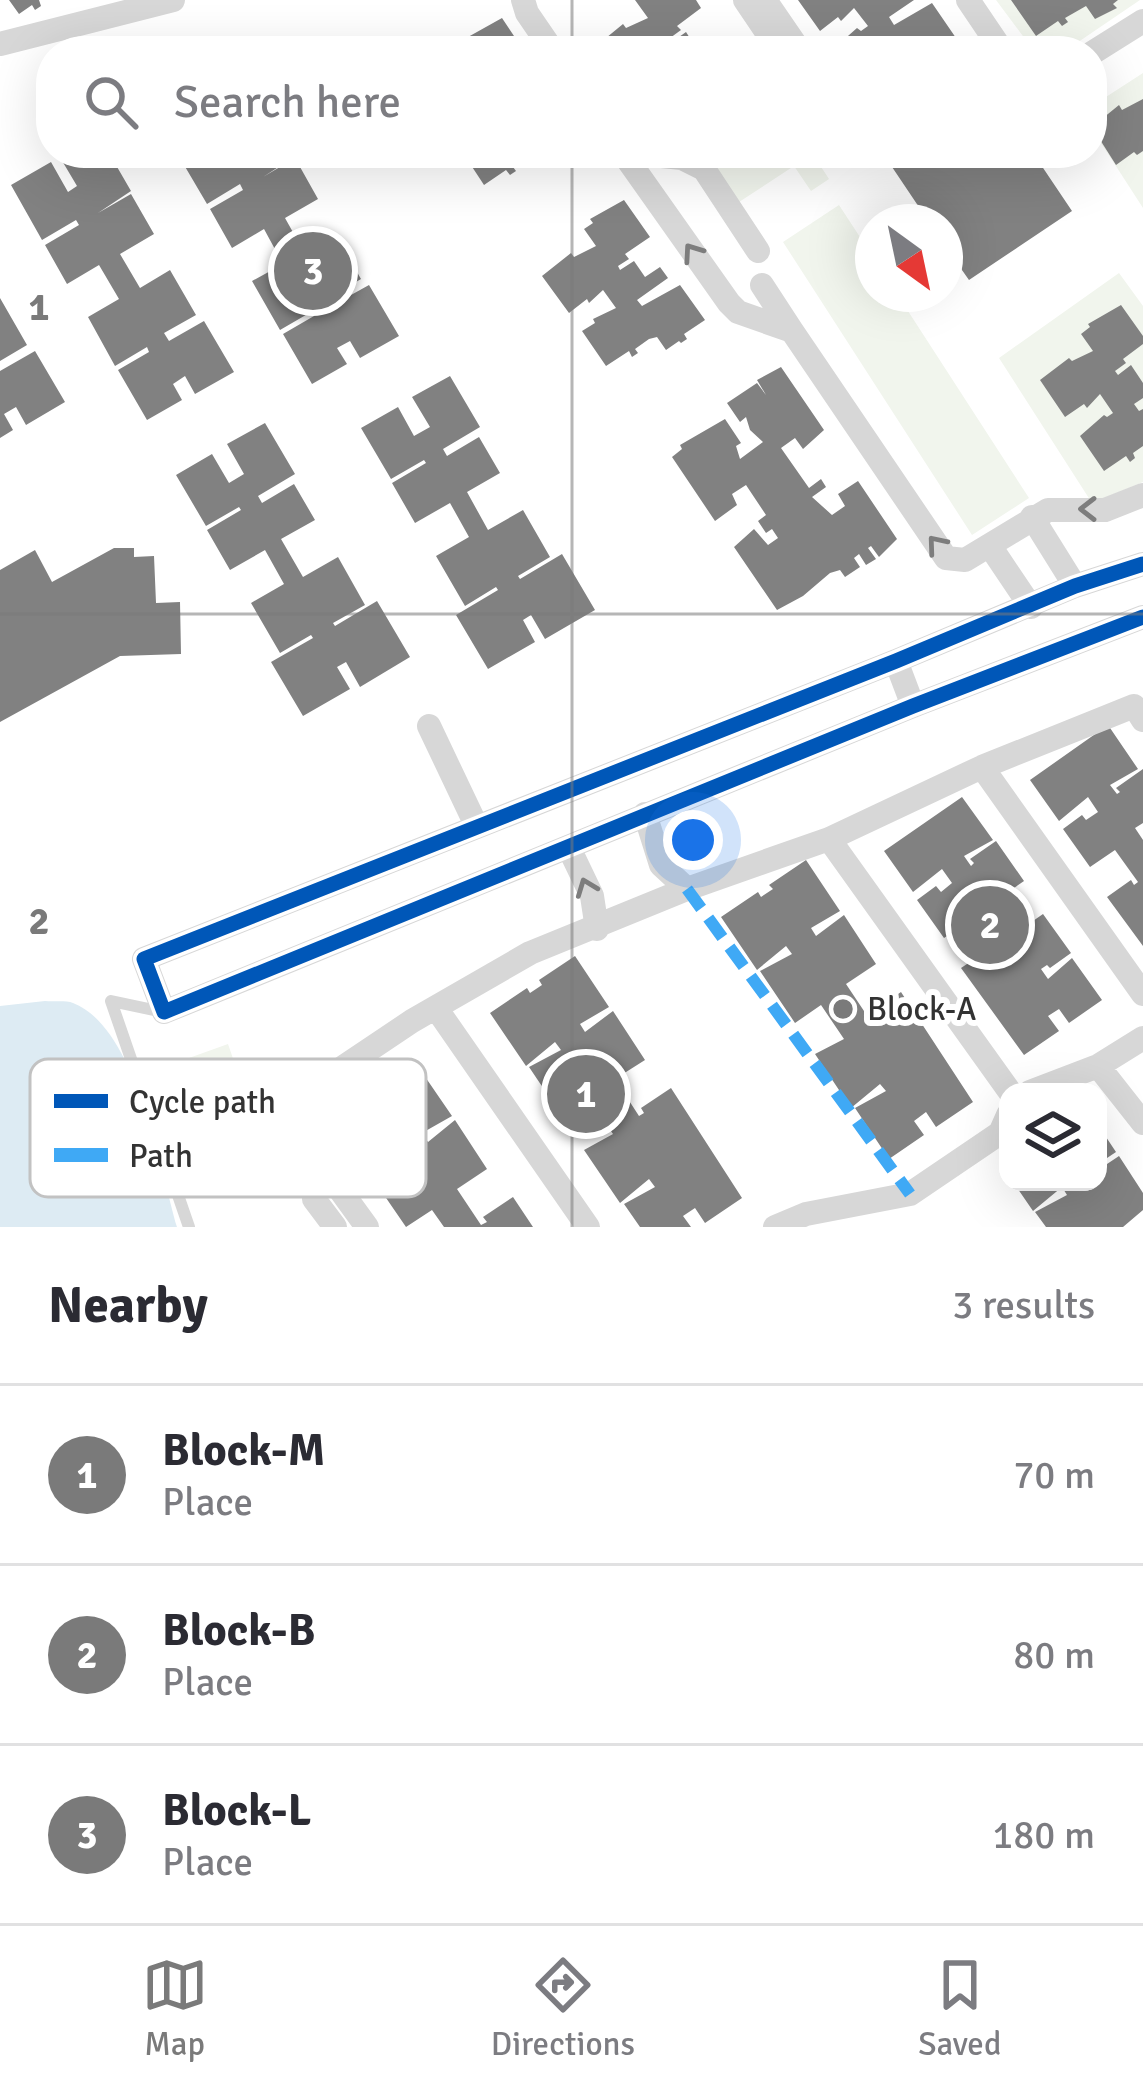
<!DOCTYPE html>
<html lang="en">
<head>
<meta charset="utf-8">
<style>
	:root { --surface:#fff; --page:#f2f2f3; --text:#2b2b33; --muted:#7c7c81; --line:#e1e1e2; --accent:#7a7a7a }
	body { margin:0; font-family:Signika,sans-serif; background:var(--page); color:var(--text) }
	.controls { position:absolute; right:36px; bottom:36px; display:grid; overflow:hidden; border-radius:24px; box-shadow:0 12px 48px #0002 }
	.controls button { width:108px; height:108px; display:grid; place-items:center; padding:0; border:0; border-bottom:3px solid var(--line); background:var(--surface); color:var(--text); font:60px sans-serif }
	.compass { position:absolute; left:855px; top:204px; width:108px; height:108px; border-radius:50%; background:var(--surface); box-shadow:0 12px 48px #0002; rotate:147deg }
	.you { position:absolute; left:693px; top:840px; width:42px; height:42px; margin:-30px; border:9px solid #fff; border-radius:50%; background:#1a73e8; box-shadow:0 0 0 18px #1a73e833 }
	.badge { display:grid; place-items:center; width:78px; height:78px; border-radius:50%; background:var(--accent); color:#fff; font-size:39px; font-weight:700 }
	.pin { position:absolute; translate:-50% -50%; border:6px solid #fff; box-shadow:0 3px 12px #0006 }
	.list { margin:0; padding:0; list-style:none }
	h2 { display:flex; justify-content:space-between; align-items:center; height:156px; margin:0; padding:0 48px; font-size:51px }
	h2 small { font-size:39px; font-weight:400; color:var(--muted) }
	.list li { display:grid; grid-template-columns:78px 1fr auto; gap:36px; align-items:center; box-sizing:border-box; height:180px; padding:0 48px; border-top:3px solid var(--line) }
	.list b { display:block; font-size:45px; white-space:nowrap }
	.list p { margin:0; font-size:39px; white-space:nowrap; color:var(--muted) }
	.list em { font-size:39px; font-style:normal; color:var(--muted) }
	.icon { flex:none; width:66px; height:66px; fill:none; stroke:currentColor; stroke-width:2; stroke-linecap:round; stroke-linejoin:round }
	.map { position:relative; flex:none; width:1143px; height:1227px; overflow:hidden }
	.search { position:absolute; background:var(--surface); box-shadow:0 12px 48px #0002; left:36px; right:36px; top:36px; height:132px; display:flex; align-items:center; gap:30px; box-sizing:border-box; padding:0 42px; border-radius:48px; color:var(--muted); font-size:45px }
	.sheet { height:696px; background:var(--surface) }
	nav { display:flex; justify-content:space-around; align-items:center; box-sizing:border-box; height:168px; border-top:3px solid var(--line); background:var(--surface); font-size:33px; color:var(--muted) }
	nav a { display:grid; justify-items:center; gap:6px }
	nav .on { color:var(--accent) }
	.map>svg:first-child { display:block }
	.green { fill:#f1f5ed }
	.water { fill:#ddebf3 }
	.building { fill:#818181 }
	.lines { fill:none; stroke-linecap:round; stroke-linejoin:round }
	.service { stroke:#d7d7d7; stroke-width:12 }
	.minor { stroke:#d7d7d7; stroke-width:24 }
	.quiet { stroke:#3fa9f5; stroke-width:12; stroke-dasharray:24 12; stroke-linecap:butt }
	.cycleway-casing { stroke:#fff; stroke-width:22 }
	.cycleway { stroke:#0057b8; stroke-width:15 }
	.oneway { stroke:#7d7d7d }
	.grid { fill:none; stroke:#7a7a7a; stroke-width:3; stroke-opacity:0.55 }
	.poi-dot { fill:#7a7a7a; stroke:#fff; stroke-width:4.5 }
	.labels { text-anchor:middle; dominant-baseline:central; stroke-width:12; stroke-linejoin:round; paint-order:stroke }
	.poi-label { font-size:33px; fill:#333; stroke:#fff; text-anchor:start }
	.key { fill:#fff; stroke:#c2c2c2; stroke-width:3 }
	.key-label { font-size:33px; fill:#333 }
	.grid-label { font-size:39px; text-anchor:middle; font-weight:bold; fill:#7a7a7a; stroke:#fff; stroke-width:12; stroke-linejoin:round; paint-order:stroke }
</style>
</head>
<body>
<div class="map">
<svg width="1143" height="1227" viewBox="0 0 1143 1227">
	<rect width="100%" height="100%" fill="#fff"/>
	<path class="green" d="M996,0H1140L1065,51H1034Z
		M1143,73V208L1092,129V106Z
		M702,153H812L829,179L811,191L794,166L736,204Z
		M839,205L873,257V294H897L1029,498L972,535L783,242Z
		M1119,273L1143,306V482L1092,503L999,358Z
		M228,1044L268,1160L214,1179L175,1063Z"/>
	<path class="water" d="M45,1001C53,1002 66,1000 73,1003C136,1027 160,1168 177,1227H0V1006Z"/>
	<path class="building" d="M9,0H39L41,6L35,10L32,5L19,14Z
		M635,0H696L701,8L677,26L681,30L670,38L672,42L686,32L697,49L712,38L721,51H597L595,47L623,24L626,28L648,18Z
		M798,0H914L889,17L894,25L932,3L956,38L937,51H831L857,28L861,31L868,26L854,8L841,21L838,17L820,31Z
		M1011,0H1118L1113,4L1117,8L1095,19L1086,6L1065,18L1068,22L1062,26L1058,21L1036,36Z
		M502,18L524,51H464L462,47L471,41L468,37Z
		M1143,99V151L1137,155L1134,152L1116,165L1092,127L1119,105L1122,110Z
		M71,153H109L131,191L98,213L131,194L154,234L120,254L140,288L170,270L196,315L164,333L169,341L204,321L234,372L195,394L185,376L173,384L182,400L147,420L118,370L149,352L147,347L115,366L88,317L119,299L99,265L67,284L45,245L79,225L76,220L42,240L11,185L51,162L68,192L77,186L61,159Z
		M177,153H230L232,156L300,153L263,177L295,158L318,199L285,218L304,252L335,234L361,279L329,298L333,305L369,285L399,336L360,358L350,341L337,348L347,364L312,384L283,334L314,316L311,312L280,330L252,281L283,264L264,229L232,248L210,209L243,190L240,184L207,204Z
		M463,153H562L565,157L544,168L535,155L527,157L513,167L516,171L510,175L506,170L484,185Z
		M901,153H1033L1072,211L969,280L945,246V222H929L888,161Z
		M624,200L650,237L625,254L629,259L618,266L620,270L634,261L645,277L660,267L668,278L637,300L642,306L680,285L705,320L684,334L687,339L681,343L679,341L666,350L657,337L649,339L635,349L638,353L632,357L629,351L606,366L582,331L595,323L593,319L616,308L603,290L589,303L587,299L569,313L542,276L571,253L574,257L596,246L584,229L593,223L590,219Z
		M0,298L27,345L0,361Z
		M1121,305L1143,336V344L1123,359L1126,363L1115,371L1118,375L1131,365L1143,383V398L1134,404L1139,411L1143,409V446L1133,453L1135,458L1130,462L1126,456L1104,471L1080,436L1104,415L1107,417L1113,413L1100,394L1087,408L1084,404L1065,417L1040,380L1069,358L1072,361L1093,351L1081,334L1090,327L1088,324Z
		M35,351L65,402L26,425L16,407L4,414L13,430L0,438V371Z
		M781,367L824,430L803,449L795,438L781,448L809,488L821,479L826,487L812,497L832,515L845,506L838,494L858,481L897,539L879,557L871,546L868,548L876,559L866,565L859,554L854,558L860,567L845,577L840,570L830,573L803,596L777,610L734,547L754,529L768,545L778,538L772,529L766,533L758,521L766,515L746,485L732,494L737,505L715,521L672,457L682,449L680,445L725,419L741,443L736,446L740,459L763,442L750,430L746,417L740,422L727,403L757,383L766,395L757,380Z
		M450,376L480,427L443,449L447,456L479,437L500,473L467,492L488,530L523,510L550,557L518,576L520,579L562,554L595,610L545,639L531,615L523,620L535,642L488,669L456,615L498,590L496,587L465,606L436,556L469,537L450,503L415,523L392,483L426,463L424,460L391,479L361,428L398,407L414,436L430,427L412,397Z
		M265,423L295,474L258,496L262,503L294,484L315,520L281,539L303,577L338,557L365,605L333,623L335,626L377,601L410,657L360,687L346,662L337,667L350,689L303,716L271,662L313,638L311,635L280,653L251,603L284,584L265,550L230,570L207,530L241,510L239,507L206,526L176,475L212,454L229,483L244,474L227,444Z
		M114,548H134V557L154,556L156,603L180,602L181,654L120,656L0,722V570L35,550L52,582Z
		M1108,725L1138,769L1110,785L1117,794L1120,792L1116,788L1143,769V823L1135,828L1143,840V946L1107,897L1131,880L1134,885L1138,882L1115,850L1090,867L1063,829L1082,815L1086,820L1098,812L1088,797L1059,821L1030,780Z
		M962,797L993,840L964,856L971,866L974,863L970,859L996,841L1024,881L1001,897L998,893L989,900L1017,939L1023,934L1020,930L1043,914L1071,953L1050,968L1047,965L1041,969L1048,979L1072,958L1102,1000L1069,1023L1059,1009L1048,1016L1059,1031L1024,1055L961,968L985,952L988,956L992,954L969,921L944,938L917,900L936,886L941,892L952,883L942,869L913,892L884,851Z
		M806,860L840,911L811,928L816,936L844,915L876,964L846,984L870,1020L875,1017L872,1012L901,992L973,1102L936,1127L926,1112L914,1121L924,1135L889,1159L855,1108L886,1091L880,1084L851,1108L815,1054L844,1039L821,1005L795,1023L760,971L792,954L786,946L757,970L721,917L758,892L761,897L773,889L769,885Z
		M575,956L609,1007L580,1024L585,1032L613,1011L645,1060L615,1079L639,1116L644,1113L641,1108L671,1088L742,1198L705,1223L695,1208L683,1216L691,1227H640L624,1204L655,1187L649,1179L620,1203L584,1150L613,1134L590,1101L564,1119L529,1067L561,1050L555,1042L526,1066L490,1013L527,988L530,993L542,985L539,980Z
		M417,1065L452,1116L422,1133L428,1142L455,1120L487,1169L457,1189L481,1225L487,1222L483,1217L513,1197L533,1227H444L432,1210L406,1227L371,1176L403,1159L398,1151L369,1175L333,1122L369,1097L373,1102L384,1095L381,1090Z
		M1098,1125L1116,1152L1098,1164Z
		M1119,1156L1143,1193V1210L1123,1227H1046L1035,1212L1067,1195L1062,1187L1033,1211L1013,1182H1098V1170Z"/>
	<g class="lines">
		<path class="service" d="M163,1012L111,1001L189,1227"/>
		<path class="minor" d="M523,0L527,13L553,51
			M745,0L772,40
			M765,0L800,51
			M968,0L997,43
			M0,44L173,0
			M1092,53L1143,21
			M623,153L729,303L738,312L792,331L946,558L965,560L1048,510H1105L1143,495
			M631,153L682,158L704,169L758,251
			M762,285L792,331
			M1032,517L1075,586
			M990,546L1031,607
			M1143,564L1075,586L896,661L144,959L164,1012L913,706L1143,617
			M896,661L913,706
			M429,726L477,827
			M982,767L1143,994
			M645,814L661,865L687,889
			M829,839L1010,1092
			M569,848L592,896L597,929
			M436,1008L588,1227
			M1098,1066L1143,1123
			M1030,1092L1098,1066L1143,1038
			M314,1199L335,1227
			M367,1227L285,1114L336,1072L412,1021L530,953L687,889L829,839L982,767L1134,706L1143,720
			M775,1227L806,1214L910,1194L1000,1133L1008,1115"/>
		<path class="quiet" d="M687,889L910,1194"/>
		<g class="cycleway-casing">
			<path id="cycleway" d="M1143,564L1075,586L896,661L144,959L164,1012L913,706L1143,617"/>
		</g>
		<use href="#cycleway" class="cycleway"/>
	</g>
	<defs><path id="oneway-chevron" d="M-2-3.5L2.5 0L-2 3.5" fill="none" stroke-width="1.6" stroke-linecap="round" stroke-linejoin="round" transform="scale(3)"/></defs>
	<g class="oneway">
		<use href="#oneway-chevron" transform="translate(692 252) rotate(-125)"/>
		<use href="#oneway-chevron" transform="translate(1088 509) rotate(180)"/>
		<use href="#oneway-chevron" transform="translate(936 544) rotate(-130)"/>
		<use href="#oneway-chevron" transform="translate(586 887) rotate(-111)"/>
	</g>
	<path class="grid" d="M572,0V51M572,153V1227M0,614H1143"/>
	<circle class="poi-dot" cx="843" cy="1009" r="12"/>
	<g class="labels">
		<g class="poi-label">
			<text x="867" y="1009">Block-A</text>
		</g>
	</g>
	<rect x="30" y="1059" width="396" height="138" rx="18" class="key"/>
	<rect x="54" y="1094" width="54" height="14" fill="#0057b8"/>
	<rect x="54" y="1148" width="54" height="14" fill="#3fa9f5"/>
	<g class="key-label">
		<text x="129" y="1113">Cycle path</text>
		<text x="129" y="1167">Path</text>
	</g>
	<g class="grid-label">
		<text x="39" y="320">1</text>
		<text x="39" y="934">2</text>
	</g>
</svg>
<div class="controls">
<button><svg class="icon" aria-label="layers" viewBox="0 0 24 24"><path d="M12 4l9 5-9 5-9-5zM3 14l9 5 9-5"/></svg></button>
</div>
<svg class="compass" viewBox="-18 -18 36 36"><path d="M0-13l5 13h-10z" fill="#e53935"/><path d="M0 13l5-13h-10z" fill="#7c7c81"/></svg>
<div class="you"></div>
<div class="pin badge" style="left:586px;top:1094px">1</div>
<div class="pin badge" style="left:990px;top:925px">2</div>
<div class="pin badge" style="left:313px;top:271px">3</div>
<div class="search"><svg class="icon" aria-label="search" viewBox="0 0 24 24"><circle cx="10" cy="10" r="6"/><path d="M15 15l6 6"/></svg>Search here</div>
</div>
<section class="sheet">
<h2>Nearby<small>3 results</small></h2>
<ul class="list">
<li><span class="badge">1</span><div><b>Block-M</b><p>Place</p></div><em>70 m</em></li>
<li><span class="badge">2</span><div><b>Block-B</b><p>Place</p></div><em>80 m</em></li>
<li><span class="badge">3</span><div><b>Block-L</b><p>Place</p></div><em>180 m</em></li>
</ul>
</section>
<nav>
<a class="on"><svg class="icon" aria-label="map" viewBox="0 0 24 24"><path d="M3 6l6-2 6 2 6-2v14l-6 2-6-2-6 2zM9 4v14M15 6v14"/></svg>Map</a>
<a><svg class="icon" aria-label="directions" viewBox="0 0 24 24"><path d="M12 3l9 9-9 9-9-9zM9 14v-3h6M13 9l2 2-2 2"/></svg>Directions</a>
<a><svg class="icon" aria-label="saved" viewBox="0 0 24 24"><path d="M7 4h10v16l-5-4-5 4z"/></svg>Saved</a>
</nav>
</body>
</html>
